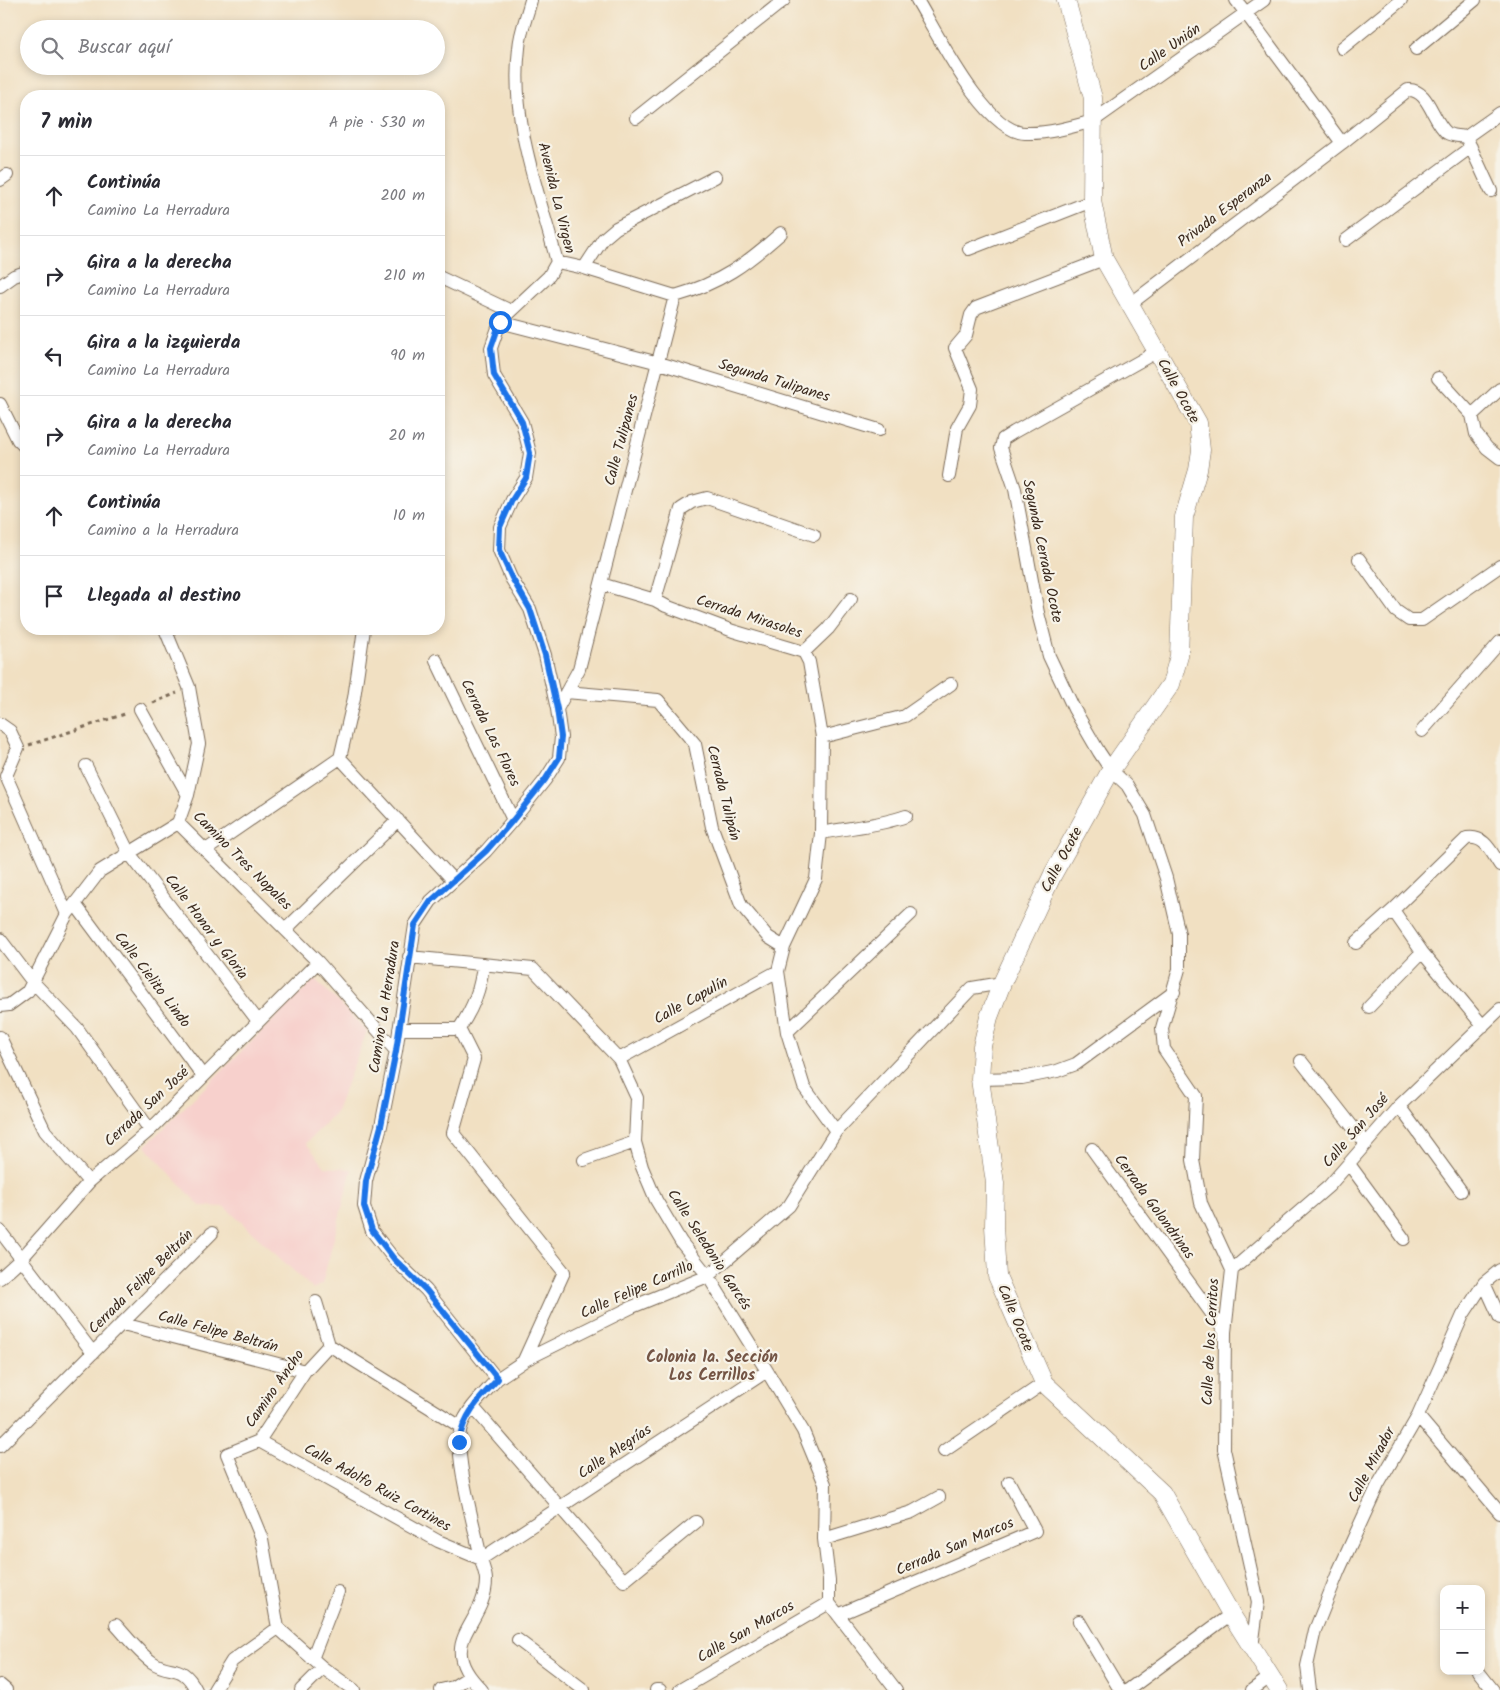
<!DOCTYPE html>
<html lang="es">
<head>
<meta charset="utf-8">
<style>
	:root { --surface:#fff; --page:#f2f2f3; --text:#2b2b33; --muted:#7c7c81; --line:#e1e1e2 }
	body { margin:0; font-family:Kalam,sans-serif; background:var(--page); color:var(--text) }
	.controls { position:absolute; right:15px; bottom:15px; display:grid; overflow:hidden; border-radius:10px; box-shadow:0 2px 8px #0003 }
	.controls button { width:45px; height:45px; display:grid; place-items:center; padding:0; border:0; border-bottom:1px solid var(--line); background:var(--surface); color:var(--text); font:25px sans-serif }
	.stop { position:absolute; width:15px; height:15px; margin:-11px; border:4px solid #1a73e8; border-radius:50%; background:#fff }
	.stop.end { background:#1a73e8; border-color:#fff; box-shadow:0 1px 5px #0008 }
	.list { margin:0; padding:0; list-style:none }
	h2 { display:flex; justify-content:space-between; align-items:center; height:65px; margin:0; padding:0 20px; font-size:21px }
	h2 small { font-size:16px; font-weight:400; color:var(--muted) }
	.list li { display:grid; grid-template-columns:32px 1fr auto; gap:15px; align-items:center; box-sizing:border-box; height:80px; padding:0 20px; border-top:1px solid var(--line) }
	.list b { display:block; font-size:19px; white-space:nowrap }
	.list p { margin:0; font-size:16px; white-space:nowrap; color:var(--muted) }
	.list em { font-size:16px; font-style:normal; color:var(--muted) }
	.icon { flex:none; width:28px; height:28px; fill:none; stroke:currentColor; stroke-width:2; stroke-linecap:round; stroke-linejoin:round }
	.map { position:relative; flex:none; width:1500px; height:1690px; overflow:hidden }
	.search { position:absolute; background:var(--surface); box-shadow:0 2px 8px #0003; left:20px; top:20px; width:425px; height:55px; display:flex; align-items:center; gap:12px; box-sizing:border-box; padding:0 18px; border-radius:28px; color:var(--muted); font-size:19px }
	.panel { position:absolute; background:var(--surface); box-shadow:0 2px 8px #0003; left:20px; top:90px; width:425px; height:545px; border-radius:20px }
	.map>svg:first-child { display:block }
	.built { fill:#f7d0cc }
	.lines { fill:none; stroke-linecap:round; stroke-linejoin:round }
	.street-casing { stroke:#7b6a57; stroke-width:14 }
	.secondary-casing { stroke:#7b6a57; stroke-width:19 }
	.path { stroke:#7b6a57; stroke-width:3; stroke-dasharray:4 4; stroke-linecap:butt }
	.street { stroke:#fff; stroke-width:12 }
	.secondary { stroke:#fff; stroke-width:18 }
	.route { stroke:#1a73e8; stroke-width:6 }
	.labels { text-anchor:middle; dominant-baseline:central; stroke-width:4.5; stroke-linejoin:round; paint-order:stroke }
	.street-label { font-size:15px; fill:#3b2a1e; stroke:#f7f3e8 }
	.neighbourhood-label { font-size:16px; font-weight:bold; fill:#745545; stroke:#f7f3e8 }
</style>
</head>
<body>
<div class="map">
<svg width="1500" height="1690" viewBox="0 0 1500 1690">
	<rect width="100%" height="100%" fill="#f7f3e8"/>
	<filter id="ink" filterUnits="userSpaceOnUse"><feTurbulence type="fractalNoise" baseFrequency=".02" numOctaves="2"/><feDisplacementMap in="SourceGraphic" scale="10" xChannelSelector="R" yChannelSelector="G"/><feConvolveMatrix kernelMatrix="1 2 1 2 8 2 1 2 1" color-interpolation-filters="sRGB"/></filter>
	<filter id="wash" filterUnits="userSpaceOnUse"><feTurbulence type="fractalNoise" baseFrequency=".0096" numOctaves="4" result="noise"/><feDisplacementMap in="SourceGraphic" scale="20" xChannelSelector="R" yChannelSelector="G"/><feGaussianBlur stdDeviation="1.12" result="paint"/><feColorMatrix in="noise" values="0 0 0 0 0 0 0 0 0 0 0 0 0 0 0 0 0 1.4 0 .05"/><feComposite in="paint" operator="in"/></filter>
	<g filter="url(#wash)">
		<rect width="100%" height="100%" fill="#f1e0c2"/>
		<path class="built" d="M315,979L367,1031L335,1114L306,1143L325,1167L352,1169L322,1284L313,1289L225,1207L200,1206L145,1146Z"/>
	</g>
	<g filter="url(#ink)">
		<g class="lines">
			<g class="street-casing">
				<path id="street" d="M917,0C937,33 985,132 1025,133C1047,134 1072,127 1093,121L1264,0
					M1236,0L1342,143
					M1342,48L1401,0
					M1416,49L1475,0
					M636,118L784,0
					M1467,139L1491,191
					M0,180L7,175
					M1346,240L1471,147
					M969,249L1092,201
					M557,262L584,268L675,296
					M584,268L603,239L616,228L715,177
					M439,277L511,311
					M0,286L14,276L26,272
					M675,296C721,283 746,264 781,233
					M1129,305L1342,143L1408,90C1429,89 1432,121 1447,133C1451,136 1460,136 1466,137L1500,113
					M500,322L659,363L879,430
					M1156,352L1014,432L1003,439L1001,448L1015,489L1038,613L1049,656L1074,709L1099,752L1111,770L1127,785L1145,815L1166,878L1179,934V969L1162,1028L1164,1049L1196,1096L1193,1160L1201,1203L1232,1270L1225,1332L1224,1449L1258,1602L1252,1648
					M1438,378L1472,415L1476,434L1487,448L1500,458
					M0,404L18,440L26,448
					M1472,415L1500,389
					M949,476L957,428L970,405L972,389L955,348L966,335L971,315L976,308L1104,259
					M1359,559L1396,611L1409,620H1422L1500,566
					M601,584L655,600L666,606L733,631L804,652L809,662L822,737L821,833L816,879L784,947L778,971L787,1032L804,1087L836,1131
					M655,600L681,509L692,502L707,498L814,535
					M165,629L189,687L199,744L188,795L178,823L318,962L396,1051
					M804,652L828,629L851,599
					M436,660L513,820
					M566,692L658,700L695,744L712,827L741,905L768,937L784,947
					M140,709L188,795
					M557,709L579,669L675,296
					M0,724L10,731L18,748L6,776L67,914
					M1422,731L1500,642
					M822,737L905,716L951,684
					M340,758L453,880
					M340,758L354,698L364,629
					M86,766L129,853L258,1021
					M821,833C850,827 879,826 906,816
					M206,850L340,758
					M75,904L203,1076
					M286,929L398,820
					M0,939L32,981L77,1028L150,1130
					M1356,943L1393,910
					M409,957L533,969L619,1059L637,1098L635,1142L642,1167L656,1200L681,1242L708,1276L767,1371L803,1431L825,1484L824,1539L829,1580V1603L896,1690
					M0,1006L9,1005L28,991L67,914L100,871L178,823
					M1369,1007L1422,952
					M1483,1026L1422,952L1393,910L1467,838C1485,835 1491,852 1500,865
					M399,1029H459C473,1008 481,989 483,964
					M459,1029L474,1059L453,1133L564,1272L524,1360
					M787,1032L911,914
					M0,1037L45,1131L89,1182
					M619,1059L778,971
					M1301,1061L1366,1144
					M980,1079L1022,1078L1057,1071L1076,1064L1174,992
					M1399,1106L1461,1191
					M1092,1149L1225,1332
					M584,1160L635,1142
					M1349,1164L1404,1239
					M0,1231L93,1353
					M1232,1270L1329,1186L1399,1106L1500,1009
					M0,1278L22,1258L89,1182L150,1130L318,962
					M1484,1283L1500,1318
					M316,1302L329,1345L461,1427
					M123,1324L305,1371
					M329,1345L305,1371L259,1441L227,1454L262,1539L278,1628L323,1668L354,1690
					M497,1379L527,1359L632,1307L708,1276L789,1206L836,1131L972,988L1002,983
					M473,1407L624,1581L696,1522
					M1418,1416L1500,1513
					M259,1441L438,1541L481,1559L767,1371
					M0,1446L212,1233
					M944,1451L1044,1383
					M824,1539L912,1512L939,1497
					M838,1615L1035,1531L1009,1482
					M1079,1621L1120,1690
					M116,1625C127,1637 139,1653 152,1662C171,1675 182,1662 196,1690
					M518,1640L584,1690
					M312,1659L338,1592
					M1478,1671L1493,1690
					M0,1685L6,1690
					M214,1690L232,1661L278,1628
					M301,1690L323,1668
					M441,1690L453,1687L469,1677
					M482,1690C432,1642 486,1625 486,1580C486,1573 482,1566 481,1558C475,1529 453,1452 461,1427C467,1409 485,1393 497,1379L426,1290L394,1259L372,1231L364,1206L366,1181L381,1126L396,1051L415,925L431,901L486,851L513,820L545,780L559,758L561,737L557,709L545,655L530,609L511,578L499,550L500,527L512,500L526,478L530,453L522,422L494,375L491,348L500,322L549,276L557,262C539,192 510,122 519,48C520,32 527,16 531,0
					M656,1690H660
					M680,1690L829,1603
					M1128,1690L1231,1614
					M1252,1690L1270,1677
					M1310,1690L1307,1666L1315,1630L1339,1570L1378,1485L1418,1416L1463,1315L1484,1283L1500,1270"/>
			</g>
			<g class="secondary-casing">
				<path id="secondary" d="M1066,0L1093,98L1092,201L1104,259L1198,423L1201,450L1198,470L1184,517L1179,656L1171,684L1111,770L1053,874L1002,983L989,1017L982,1046L980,1079L995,1183L994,1226L997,1276L1044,1383L1162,1493L1231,1614L1279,1690"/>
			</g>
			<path class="path" d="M153,703L177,693
				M29,745L128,713"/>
			<use href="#street" class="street"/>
			<use href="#secondary" class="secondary"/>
		</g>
	</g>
	<g class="lines" filter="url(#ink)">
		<path class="route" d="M459,1442C463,1415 480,1398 498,1379L426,1290L394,1259L372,1230L364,1206L366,1181L381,1126L396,1051L415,925L431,901L486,851L513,820L545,780L559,758L561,737L557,709L545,655L530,609L512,578L499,550L500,527L512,500L526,478L530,453L522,422L494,375L491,348L500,322"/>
	</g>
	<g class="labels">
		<g class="street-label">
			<text transform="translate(1170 48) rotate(-35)">Calle Unión</text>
			<text transform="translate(556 198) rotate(76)">Avenida La Virgen</text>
			<text transform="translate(1225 210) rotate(-37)">Privada Esperanza</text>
			<text transform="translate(774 381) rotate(17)">Segunda Tulipanes</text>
			<text transform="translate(1178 391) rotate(61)">Calle Ocote</text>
			<text transform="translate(622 440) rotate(-75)">Calle Tulipanes</text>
			<text transform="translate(1042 551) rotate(78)">Segunda Cerrada Ocote</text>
			<text transform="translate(749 617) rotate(18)">Cerrada Mirasoles</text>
			<text transform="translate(490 733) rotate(64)">Cerrada Las Flores</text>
			<text transform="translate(723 793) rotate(76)">Cerrada Tulipán</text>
			<text transform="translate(1062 860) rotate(-62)">Calle Ocote</text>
			<text transform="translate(242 861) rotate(45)">Camino Tres Nopales</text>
			<text transform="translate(206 927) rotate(53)">Calle Honor y Gloria</text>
			<text transform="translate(152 980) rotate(53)">Calle Cielito Lindo</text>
			<text transform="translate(691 1001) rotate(-29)">Calle Capulín</text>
			<text transform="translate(385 1007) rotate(-81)">Camino La Herradura</text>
			<text transform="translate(147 1107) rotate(-43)">Cerrada San José</text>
			<text transform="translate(1356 1131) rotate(-49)">Calle San José</text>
			<text transform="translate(1154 1207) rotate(54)">Cerrada Golondrinas</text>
			<text transform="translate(709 1250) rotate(57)">Calle Seledonio Garcés</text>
			<text transform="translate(141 1282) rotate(-45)">Cerrada Felipe Beltrán</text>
			<text transform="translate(637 1290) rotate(-24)">Calle Felipe Carrillo</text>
			<text transform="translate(1015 1318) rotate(67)">Calle Ocote</text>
			<text transform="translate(218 1332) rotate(15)">Calle Felipe Beltrán</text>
			<text transform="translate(1211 1342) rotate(-87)">Calle de los Cerritos</text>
			<text transform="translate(275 1389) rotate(-55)">Camino Ancho</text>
			<text transform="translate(615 1452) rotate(-34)">Calle Alegrías</text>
			<text transform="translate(1372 1465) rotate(-62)">Calle Mirador</text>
			<text transform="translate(377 1488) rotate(29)">Calle Adolfo Ruiz Cortines</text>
			<text transform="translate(955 1547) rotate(-23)">Cerrada San Marcos</text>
			<text transform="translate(746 1632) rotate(-30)">Calle San Marcos</text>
		</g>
		<g class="neighbourhood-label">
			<text x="712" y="1357">Colonia 1a. Sección<tspan x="712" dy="18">Los Cerrillos</tspan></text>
		</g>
	</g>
</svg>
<div class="controls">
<button>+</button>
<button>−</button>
</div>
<div class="stop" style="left:500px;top:322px"></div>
<div class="stop end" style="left:459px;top:1442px"></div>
<div class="search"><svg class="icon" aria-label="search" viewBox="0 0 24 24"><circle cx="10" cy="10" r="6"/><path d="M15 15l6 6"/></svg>Buscar aquí</div>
<section class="panel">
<h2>7 min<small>A pie · 530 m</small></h2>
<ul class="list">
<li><svg class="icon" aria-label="ahead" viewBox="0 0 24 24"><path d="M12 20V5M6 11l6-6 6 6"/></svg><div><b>Continúa</b><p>Camino La Herradura</p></div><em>200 m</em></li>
<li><svg class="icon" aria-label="right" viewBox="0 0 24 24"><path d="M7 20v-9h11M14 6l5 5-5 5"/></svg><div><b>Gira a la derecha</b><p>Camino La Herradura</p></div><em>210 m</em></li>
<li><svg class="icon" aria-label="left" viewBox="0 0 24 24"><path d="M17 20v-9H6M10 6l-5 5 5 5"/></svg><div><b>Gira a la izquierda</b><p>Camino La Herradura</p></div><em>90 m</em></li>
<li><svg class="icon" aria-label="right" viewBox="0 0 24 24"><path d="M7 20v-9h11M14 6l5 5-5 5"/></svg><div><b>Gira a la derecha</b><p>Camino La Herradura</p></div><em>20 m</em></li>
<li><svg class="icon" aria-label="ahead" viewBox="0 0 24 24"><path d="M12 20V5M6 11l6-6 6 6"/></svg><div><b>Continúa</b><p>Camino a la Herradura</p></div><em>10 m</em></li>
<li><svg class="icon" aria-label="arrive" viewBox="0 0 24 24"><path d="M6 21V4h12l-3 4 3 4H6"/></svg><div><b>Llegada al destino</b></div></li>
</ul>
</section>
</div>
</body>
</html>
